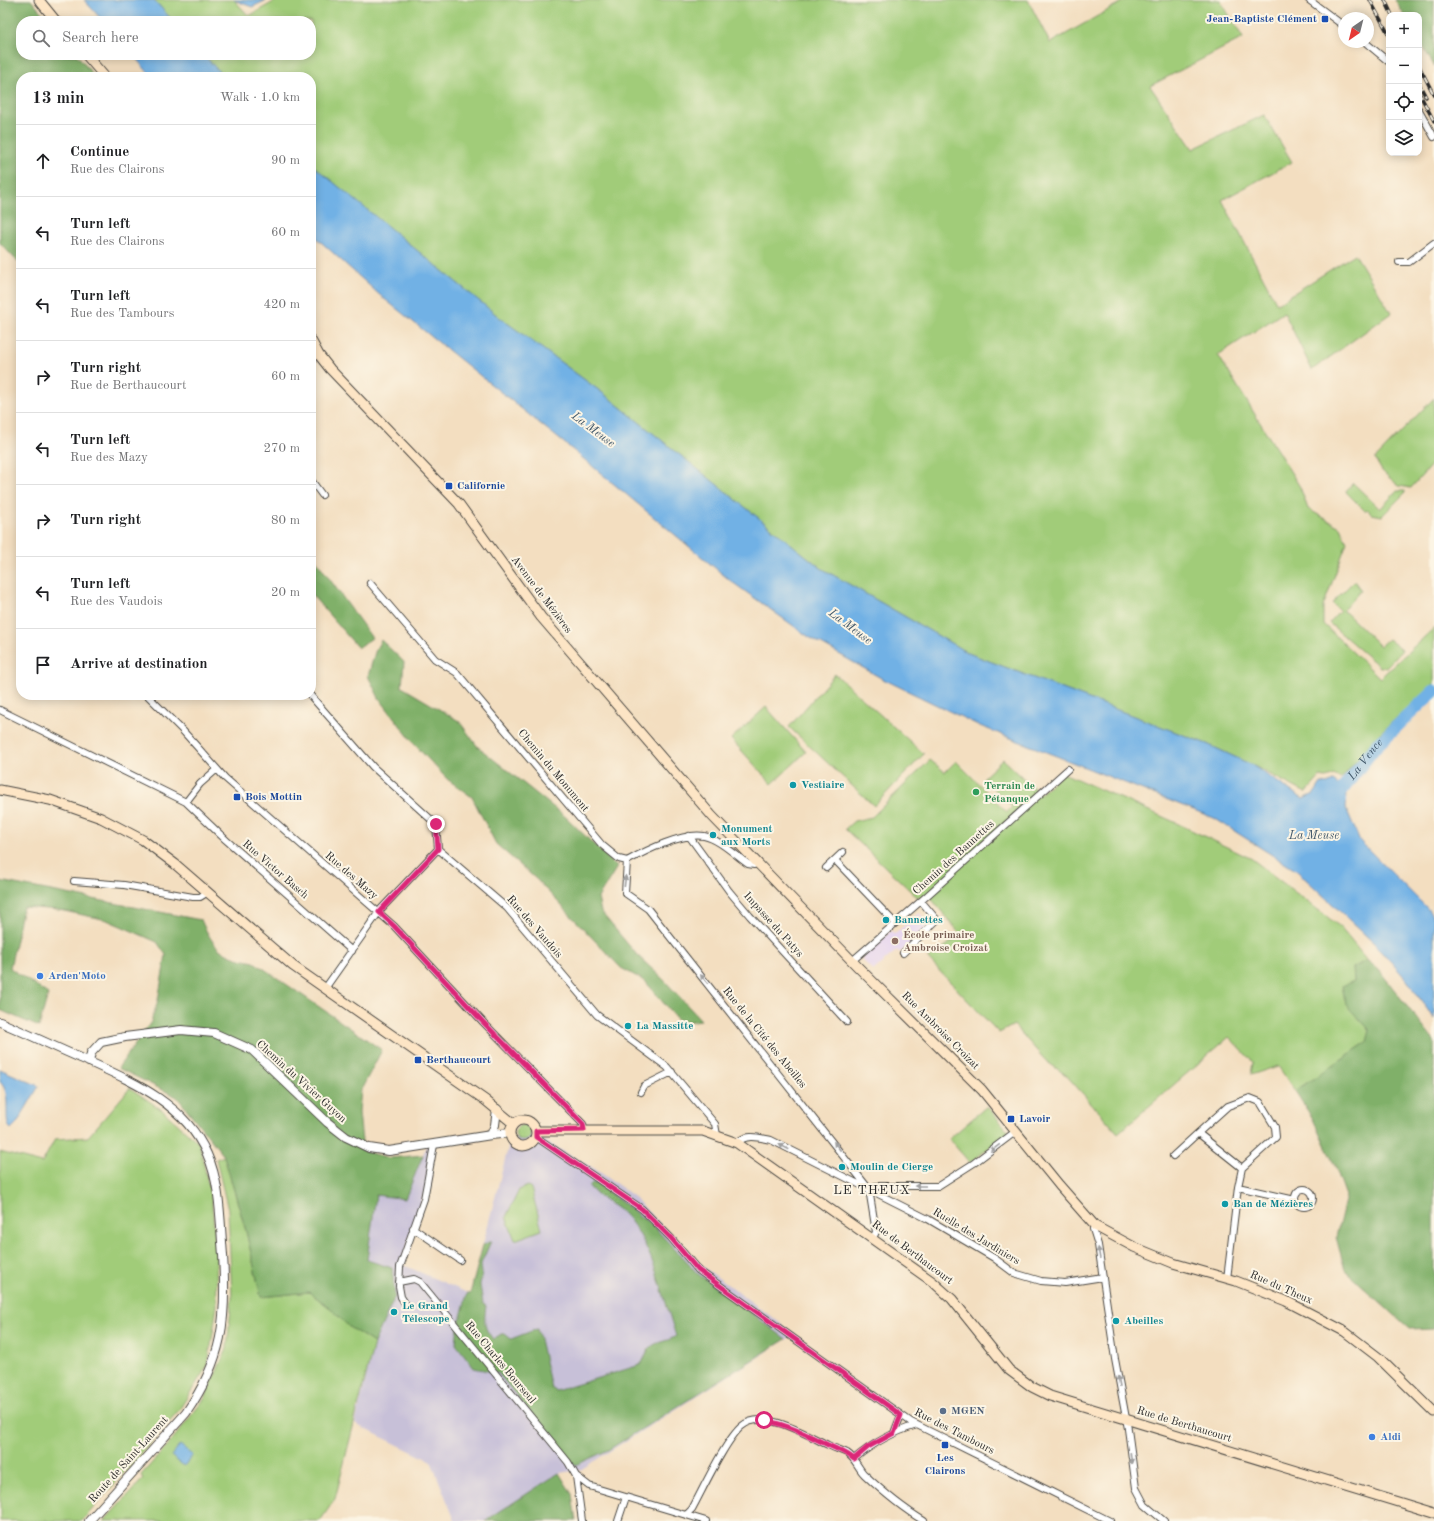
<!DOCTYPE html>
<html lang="en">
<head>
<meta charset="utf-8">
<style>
	:root { --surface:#fff; --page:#f2f2f2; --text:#202124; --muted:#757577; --line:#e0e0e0 }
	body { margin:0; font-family:"Old Standard TT",serif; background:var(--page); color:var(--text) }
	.controls { position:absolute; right:12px; top:12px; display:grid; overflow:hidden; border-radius:8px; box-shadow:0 2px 10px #0003 }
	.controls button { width:36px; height:36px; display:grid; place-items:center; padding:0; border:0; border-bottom:1px solid var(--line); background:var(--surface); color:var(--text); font:20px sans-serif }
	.compass { position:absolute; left:1338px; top:12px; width:36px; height:36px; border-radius:50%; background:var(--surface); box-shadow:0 2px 10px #0003; rotate:215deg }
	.stop { position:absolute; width:12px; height:12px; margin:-9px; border:3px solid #db2777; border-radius:50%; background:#fff }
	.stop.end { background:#db2777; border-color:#fff; box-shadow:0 1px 4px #0008 }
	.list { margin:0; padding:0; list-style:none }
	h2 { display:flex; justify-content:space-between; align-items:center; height:52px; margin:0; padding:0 16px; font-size:17px }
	h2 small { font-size:13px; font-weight:400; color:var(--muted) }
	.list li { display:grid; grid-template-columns:26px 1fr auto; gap:12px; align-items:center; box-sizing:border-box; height:72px; padding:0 16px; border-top:1px solid var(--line) }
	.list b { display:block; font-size:15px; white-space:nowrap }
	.list p { margin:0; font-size:13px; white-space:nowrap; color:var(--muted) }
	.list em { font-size:13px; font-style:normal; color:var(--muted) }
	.icon { flex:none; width:22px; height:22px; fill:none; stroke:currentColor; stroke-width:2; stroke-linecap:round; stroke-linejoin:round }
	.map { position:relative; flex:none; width:1434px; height:1521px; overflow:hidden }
	.search { position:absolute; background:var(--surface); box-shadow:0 2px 10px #0003; left:16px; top:16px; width:300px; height:44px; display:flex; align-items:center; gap:10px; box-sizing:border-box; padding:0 14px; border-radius:16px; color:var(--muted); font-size:15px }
	.panel { position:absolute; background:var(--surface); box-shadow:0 2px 10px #0003; left:16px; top:72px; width:300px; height:628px; border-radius:16px }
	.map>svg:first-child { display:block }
	.built { fill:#e5d3f0 }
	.industrial { fill:#c7c0d8 }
	.green { fill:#a1cc79; stroke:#667c52 }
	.forest { fill:#80b069; stroke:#566e4a }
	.water { fill:#71b1e5; stroke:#4e6e88 }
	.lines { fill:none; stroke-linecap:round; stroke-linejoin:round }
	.river { stroke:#71b1e5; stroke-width:13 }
	.minor-casing { stroke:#494641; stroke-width:8 }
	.tertiary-casing { stroke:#494641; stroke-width:10 }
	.secondary-casing { stroke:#494641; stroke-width:11 }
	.minor { stroke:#fff; stroke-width:6 }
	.tertiary { stroke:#fff; stroke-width:8 }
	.secondary { stroke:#fde5c5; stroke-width:9 }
	.rail-casing { stroke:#2b2b2b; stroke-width:3.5 }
	.rail { stroke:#fcf5e5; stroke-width:2; stroke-dasharray:6; stroke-linecap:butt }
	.oneway { fill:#a0a0a0 }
	.route { stroke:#db2777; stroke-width:5 }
	.transit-dot { fill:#1a4fb4; stroke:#fcf5e5; stroke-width:1.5 }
	.culture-dot { fill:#0f9aa8; stroke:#fcf5e5; stroke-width:1.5 }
	.leisure-dot { fill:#2e9e5b; stroke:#fcf5e5; stroke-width:1.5 }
	.education-dot { fill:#8d6e63; stroke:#fcf5e5; stroke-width:1.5 }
	.shop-dot { fill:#3f7fe0; stroke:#fcf5e5; stroke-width:1.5 }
	.service-dot { fill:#5c6f8a; stroke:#fcf5e5; stroke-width:1.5 }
	.labels { text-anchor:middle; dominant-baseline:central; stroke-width:4; stroke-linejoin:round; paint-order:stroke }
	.transit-label { font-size:11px; font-weight:bold; fill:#164399; stroke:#fcf5e5; text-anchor:start }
	.street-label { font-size:11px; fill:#2b2b2b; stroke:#fcf5e5 }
	.culture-label { font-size:11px; font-weight:bold; fill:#0d838f; stroke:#fcf5e5; text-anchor:start }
	.leisure-label { font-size:11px; font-weight:bold; fill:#27864d; stroke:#fcf5e5; text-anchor:start }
	.education-label { font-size:11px; font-weight:bold; fill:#785e54; stroke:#fcf5e5; text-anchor:start }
	.shop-label { font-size:11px; font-weight:bold; fill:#366cbe; stroke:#fcf5e5; text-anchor:start }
	.service-label { font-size:11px; font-weight:bold; fill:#4e5e75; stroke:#fcf5e5; text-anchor:start }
	.water-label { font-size:12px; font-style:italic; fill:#445a6c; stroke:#fcf5e5 }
	.quarter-label { font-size:13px; letter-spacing:1px; fill:#2b2b2b; stroke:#fcf5e5 }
</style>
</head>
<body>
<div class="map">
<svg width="1434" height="1521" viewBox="0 0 1434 1521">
	<rect width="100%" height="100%" fill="#fcf5e5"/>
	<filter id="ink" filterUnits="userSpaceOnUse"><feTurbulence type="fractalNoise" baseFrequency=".025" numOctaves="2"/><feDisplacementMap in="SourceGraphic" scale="8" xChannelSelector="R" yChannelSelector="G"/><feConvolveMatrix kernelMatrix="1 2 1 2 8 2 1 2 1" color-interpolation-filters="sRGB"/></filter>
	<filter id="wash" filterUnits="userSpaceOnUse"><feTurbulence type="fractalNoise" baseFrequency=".012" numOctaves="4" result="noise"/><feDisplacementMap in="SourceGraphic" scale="16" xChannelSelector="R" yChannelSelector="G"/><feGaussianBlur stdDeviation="0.9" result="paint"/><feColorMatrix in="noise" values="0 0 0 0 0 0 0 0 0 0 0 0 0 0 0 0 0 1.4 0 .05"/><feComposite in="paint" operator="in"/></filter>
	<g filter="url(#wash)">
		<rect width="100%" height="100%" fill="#f3dec0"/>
		<path class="built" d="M919,913L929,924L902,951L899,952L897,950L873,971L861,958L891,931L895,934Z"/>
		<path class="industrial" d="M524,1129L597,1170L632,1195L698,1263L795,1334L580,1470L559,1473L485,1521H455L431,1461L355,1424L374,1343L395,1296L367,1260L376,1195L423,1155L428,1140V1181L401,1264L470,1294L509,1144Z"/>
		<path class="green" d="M154,0H234L249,16L277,0H1028L1050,43L1126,0H1220L1243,38L1150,86L1193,149L1264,115L1292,162L1222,200L1277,304L1355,254L1391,313L1312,370L1284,312L1218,355L1300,487L1308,509L1340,527L1347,542L1323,607V624L1380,678L1434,628V684L1378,735L1341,779L1334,775L1326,778L1320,777L1306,793L1252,765L1207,744L968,653L821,568L604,394L499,317L313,166L311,164V77H224L204,55H311V21H173Z
			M1434,398V462L1411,488L1399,486L1392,480L1382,471L1375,459Z
			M1353,483L1380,509L1397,491H1405V493L1382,516L1372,514L1367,509L1365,511L1347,493L1346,491Z
			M1354,581L1361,590L1343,610L1380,646L1388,639L1402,650L1386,667H1380L1329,623L1340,611L1332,603Z
			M835,674L924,754L874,806L789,727Z
			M766,707L806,752L772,784L731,739Z
			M1003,759L1040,794L1063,773L1170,820L1252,859L1339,926L1367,960L1353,968L1360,1018L1370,1031L1367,1042L1295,1091L1278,1066L1251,1075L1253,1062L1229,1037L1118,1133L1066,1075L1046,1061L1014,1025L999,1033L928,959L958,937L959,933L930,897H917L845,829L854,821L872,817L930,760L945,772L956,761L1007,812L1012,807L983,778Z
			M130,1088L162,1110L199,1143L212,1202L216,1252L217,1306L208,1365L179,1410L82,1521H0V1152L42,1163L55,1139L88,1137Z
			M987,1106L1009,1132L970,1163L949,1139Z
			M515 1133a8 8 0 1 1 16 0a8 8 0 1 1-16 0Z
			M224,1156L246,1231L261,1297L309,1292L329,1307L349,1327L374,1343L335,1499L320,1521H104L143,1479L141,1475L168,1445L205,1398L227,1348L232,1297L228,1210L216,1159Z
			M528,1186L531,1188L542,1230L515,1240L506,1217L519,1190Z"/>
		<path class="forest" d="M0,0H31L49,21H21V55H77L95,77H21V265L0,243Z
			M1395,0H1434V66L1419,40V15H1404Z
			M311,553L372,638L358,648L311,594Z
			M381,640L404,662L402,687L459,721L478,747L567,818L617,867L598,898L601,912L637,955L663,979L701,1020L685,1022L677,1019L645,981L621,968L536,879L496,844L472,797L447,779L415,745L379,698L368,676L376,649Z
			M0,881L201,920C215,950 222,956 254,962L382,1050L361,1090L359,1112L363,1151L390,1158L423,1155L405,1199L376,1195L367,1260L392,1268L395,1296L374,1343L349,1327L329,1307L309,1292L261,1297L246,1231L224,1156L177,1097L118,1068L151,1022L158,1000L166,955L157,942L107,920L59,910L23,907L10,968L48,994L39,1027L0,1010Z
			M1367,960L1379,970L1434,1041V1328L1410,1329L1345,1270L1336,1237L1346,1196L1335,1166L1313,1119L1295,1091L1367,1042L1370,1030L1346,1005L1342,986L1354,981L1353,968Z
			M592,1183L598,1184L653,1226L698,1274L786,1339L608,1450L576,1465L570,1461L498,1373L474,1368L456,1344L457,1332L467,1294H470L483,1245L491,1241L481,1264L482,1273L480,1285L483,1304L486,1306C484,1320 483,1330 494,1339L501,1334H505L511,1339L537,1329L540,1339L551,1388L556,1391L640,1365C645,1360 645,1353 650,1348C656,1341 668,1342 676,1336C663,1297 655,1252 629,1219C619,1206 596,1198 589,1186Z
			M559,1473L572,1494L576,1521H485Z"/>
		<path class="water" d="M84,0H154L173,21H103Z
			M234,0H267L252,7Z
			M133,55H204L224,77H152Z
			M311,164L499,317L604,394L821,568L968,653L1207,744L1252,765L1303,799L1314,794L1321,783L1327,784L1333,781L1347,792L1346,808L1360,841L1427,908L1434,918V1019L1407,980L1376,945L1297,871L1214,818L980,726L881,678L809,637L732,582L568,446L382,297L311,233Z
			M0,1069L39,1086L17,1123L11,1129C2,1122 13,1094 0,1082Z
			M180,1445L193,1455L184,1466L171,1456Z"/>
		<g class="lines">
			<path class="river" id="s1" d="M1332,803L1376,746L1434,691"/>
		</g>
	</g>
	<g filter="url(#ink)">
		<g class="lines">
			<g class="minor-casing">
				<path id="minor" d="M1309,0L1344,26
					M1365,42L1389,62
					M1419,110L1434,137
					M1399,262H1409L1434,243
					M311,354L319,355
					M311,480L322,495
					M370,583L435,659L457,673L602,845L619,859L627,861C645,851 683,832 704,836C719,839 735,855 748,864L754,865L756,863
					M147,695L183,731L225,778L394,926L483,1022L583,1124L584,1130
					M310,695L373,767L436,824L438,849L507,908L597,1015L667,1067L715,1124L717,1135
					M0,710L186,802L226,840L352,951
					M186,802L200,784L217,769
					M689,836L729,891L750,916L847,1022
					M835,860L895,923
					M627,861L625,893L648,909L869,1189L876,1232L873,1238
					M826,868L843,852
					M74,881L124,885L193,897H200L208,892
					M903,953L937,920L921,901
					M852,961L921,901L1068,769
					M326,987L381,909L438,849
					M641,1092L644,1086L672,1072
					M536,1137L642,1209L671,1238L698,1270L911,1422L1110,1521
					M737,1143C746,1133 760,1138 771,1140L928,1219L994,1258L1014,1273L1041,1281L1065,1283L1103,1277
					M1173,1156L1198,1133
					M1238,1187L1295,1200
					M1295 1198a9 9 0 1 1 18 0a9 9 0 1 1-18 0Z
					M869,1189L875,1186H938L974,1163L1015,1132
					M1095,1226L1093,1229L1098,1245L1115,1359L1128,1429L1136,1488L1145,1505L1164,1521
					M413,1228L460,1260
					M1227,1279L1238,1187L1242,1168L1276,1137L1275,1127L1260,1102L1250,1098L1228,1106L1198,1133L1242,1168
					M399,1282L414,1279L420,1282L568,1462L576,1476L589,1486L686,1515L692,1509C703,1489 726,1439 742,1426C763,1408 807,1435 828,1445C834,1448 841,1450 847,1453C855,1458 858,1468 864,1474C883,1492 902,1508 924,1521
					M405,1303L401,1297L399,1286L400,1267L424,1199L434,1145
					M894,1433L901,1415
					M854,1459C873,1443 893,1432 917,1425
					M576,1476L582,1521
					M686,1515L706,1521
					M618,1521L626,1497"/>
			</g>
			<g class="tertiary-casing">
				<path id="tertiary" d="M0,1022C28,1034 55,1047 83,1059C131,1081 184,1102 207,1154C221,1185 220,1222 223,1255C227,1320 223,1359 186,1413L89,1521
					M89,1062L91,1053L101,1042L125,1037L181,1030L214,1033L252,1050L327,1122L346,1137L369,1148L389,1151L491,1135L510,1133
					M491,1135L495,1125L497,1109"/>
			</g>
			<g class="secondary-casing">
				<path id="secondary" d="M39,0L56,21
					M86,55L105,77
					M311,340L319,355L330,369L459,504L541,617L712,816L858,967L982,1090L1059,1185L1095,1226L1134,1247L1173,1263L1236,1281L1286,1301L1344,1331L1378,1357L1434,1412
					M0,790L50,800L101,818L143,840L175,864L293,966L485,1100L514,1124
					M510 1133a13 13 0 1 1 26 0a13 13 0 1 1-26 0Z
					M536,1131H703L737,1143L933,1282L952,1299L1009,1370L1032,1387L1050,1396L1434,1513"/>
			</g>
			<use href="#minor" class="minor"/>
			<use href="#tertiary" class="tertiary"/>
			<use href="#secondary" class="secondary"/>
			<g class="rail-casing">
				<path id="rail" d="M1370,0L1389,35
					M1385,0L1392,15
					M1419,66L1434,95
					M1419,84L1426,97
					M1419,93L1434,121"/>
			</g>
			<use href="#rail" class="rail"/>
		</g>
		<defs><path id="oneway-solid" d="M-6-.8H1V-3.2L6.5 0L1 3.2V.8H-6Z"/></defs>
		<g class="oneway">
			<use href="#oneway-solid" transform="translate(625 881) rotate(-84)"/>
			<use href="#oneway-solid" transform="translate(704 979) rotate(-129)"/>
			<use href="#oneway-solid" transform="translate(837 1146) rotate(-127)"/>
			<use href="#oneway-solid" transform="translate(784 1147) rotate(-153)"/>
			<use href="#oneway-solid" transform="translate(995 1148) rotate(143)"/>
			<use href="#oneway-solid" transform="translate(920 1186) rotate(180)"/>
			<use href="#oneway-solid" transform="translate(1099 1253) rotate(-99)"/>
			<use href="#oneway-solid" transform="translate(1119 1381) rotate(-100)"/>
			<use href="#oneway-solid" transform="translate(1131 1458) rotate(83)"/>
		</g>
	</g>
	<g class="lines" filter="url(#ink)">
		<path class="route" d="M436,824L438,849L379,912L394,926L483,1022L583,1124L584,1130L536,1131V1137L642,1209L671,1238L698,1270L901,1415L894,1433L868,1447L854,1459C846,1452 836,1449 826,1444C806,1434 787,1425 764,1420"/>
	</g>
	<g class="transit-dot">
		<rect x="1321" y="15" width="8" height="8" rx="2"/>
		<rect x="445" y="482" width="8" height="8" rx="2"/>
		<rect x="233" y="793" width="8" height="8" rx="2"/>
		<rect x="414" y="1056" width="8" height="8" rx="2"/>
		<rect x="1007" y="1115" width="8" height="8" rx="2"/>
		<rect x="941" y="1441" width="8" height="8" rx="2"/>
	</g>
	<g class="culture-dot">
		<circle cx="793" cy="785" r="4"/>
		<circle cx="713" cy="835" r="4"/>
		<circle cx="886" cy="920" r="4"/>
		<circle cx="628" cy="1026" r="4"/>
		<circle cx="842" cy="1167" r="4"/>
		<circle cx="1225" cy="1204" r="4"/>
		<circle cx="394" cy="1312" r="4"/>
		<circle cx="1116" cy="1321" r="4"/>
	</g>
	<circle class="leisure-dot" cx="976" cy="792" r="4"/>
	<circle class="education-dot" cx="895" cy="941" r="4"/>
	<g class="shop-dot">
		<circle cx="40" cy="976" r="4"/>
		<circle cx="1372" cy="1437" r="4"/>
	</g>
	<circle class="service-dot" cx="943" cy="1411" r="4"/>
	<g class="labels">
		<g class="transit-label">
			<text x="1317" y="19" text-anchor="end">Jean-Baptiste Clément</text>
			<text x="457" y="486">Californie</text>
			<text x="245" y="797">Bois Mottin</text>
			<text x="426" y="1060">Berthaucourt</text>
			<text x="1019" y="1119">Lavoir</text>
			<text x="945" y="1458" text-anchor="middle">Les<tspan x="945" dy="13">Clairons</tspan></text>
		</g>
		<g class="street-label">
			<text transform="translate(541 595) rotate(53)">Avenue de Mézières</text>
			<text transform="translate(553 771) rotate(50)">Chemin du Monument</text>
			<text transform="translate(954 858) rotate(-42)">Chemin des Bannettes</text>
			<text transform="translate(275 870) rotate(41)">Rue Victor Basch</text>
			<text transform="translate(351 876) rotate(41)">Rue des Mazy</text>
			<text transform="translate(773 925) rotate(48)">Impasse du Patys</text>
			<text transform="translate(534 927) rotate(49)">Rue des Vaudois</text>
			<text transform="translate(940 1031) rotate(45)">Rue Ambroise Croizat</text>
			<text transform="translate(764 1038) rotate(51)">Rue de la Cité des Abeilles</text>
			<text transform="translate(301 1082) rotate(42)">Chemin du Vivier Guyon</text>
			<text transform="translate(976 1237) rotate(31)">Ruelle des Jardiniers</text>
			<text transform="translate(912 1253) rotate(37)">Rue de Berthaucourt</text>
			<text transform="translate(1281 1288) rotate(24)">Rue du Theux</text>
			<text transform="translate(500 1363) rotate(50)">Rue Charles Bourseul</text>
			<text transform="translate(1184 1425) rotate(17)">Rue de Berthaucourt</text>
			<text transform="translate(954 1432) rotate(27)">Rue des Tambours</text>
			<text transform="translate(129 1460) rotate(-48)">Route de Saint-Laurent</text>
		</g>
		<g class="culture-label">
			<text x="801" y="785">Vestiaire</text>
			<text x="721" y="829">Monument<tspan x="721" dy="13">aux Morts</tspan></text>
			<text x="894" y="920">Bannettes</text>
			<text x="636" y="1026">La Massitte</text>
			<text x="850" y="1167">Moulin de Cierge</text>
			<text x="1233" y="1204">Ban de Mézières</text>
			<text x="402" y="1306">Le Grand<tspan x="402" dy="13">Télescope</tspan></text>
			<text x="1124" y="1321">Abeilles</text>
		</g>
		<g class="leisure-label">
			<text x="984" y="786">Terrain de<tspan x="984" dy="13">Pétanque</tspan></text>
		</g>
		<g class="education-label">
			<text x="903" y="935">École primaire<tspan x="903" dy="13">Ambroise Croizat</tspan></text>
		</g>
		<g class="shop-label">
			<text x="48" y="976">Arden'Moto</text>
			<text x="1380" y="1437">Aldi</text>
		</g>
		<g class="service-label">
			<text x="951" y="1411">MGEN</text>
		</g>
		<g class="water-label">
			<text transform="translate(593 430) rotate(37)">La Meuse</text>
			<text transform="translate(850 627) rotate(37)">La Meuse</text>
			<text stroke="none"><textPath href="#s1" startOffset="55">La Vence</textPath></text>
			<text x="1314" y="836">La Meuse</text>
		</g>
		<g class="quarter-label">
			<text x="872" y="1190">LE THEUX</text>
		</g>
	</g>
</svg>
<div class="controls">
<button>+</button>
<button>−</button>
<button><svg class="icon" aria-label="locate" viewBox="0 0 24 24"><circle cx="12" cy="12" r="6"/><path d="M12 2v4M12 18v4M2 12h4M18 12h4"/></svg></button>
<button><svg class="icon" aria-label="layers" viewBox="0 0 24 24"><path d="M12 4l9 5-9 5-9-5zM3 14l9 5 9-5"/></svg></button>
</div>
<svg class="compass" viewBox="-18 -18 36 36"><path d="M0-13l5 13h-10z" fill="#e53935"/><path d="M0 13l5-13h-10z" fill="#757577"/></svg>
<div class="stop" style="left:764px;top:1420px"></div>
<div class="stop end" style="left:436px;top:824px"></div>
<div class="search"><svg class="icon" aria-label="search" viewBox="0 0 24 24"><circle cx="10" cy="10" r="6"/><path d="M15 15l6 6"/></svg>Search here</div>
<section class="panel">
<h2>13 min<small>Walk · 1.0 km</small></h2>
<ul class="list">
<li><svg class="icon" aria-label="ahead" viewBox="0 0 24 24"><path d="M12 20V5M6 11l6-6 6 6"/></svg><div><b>Continue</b><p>Rue des Clairons</p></div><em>90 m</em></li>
<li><svg class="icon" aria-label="left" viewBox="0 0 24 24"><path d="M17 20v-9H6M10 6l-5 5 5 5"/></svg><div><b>Turn left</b><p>Rue des Clairons</p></div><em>60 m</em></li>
<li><svg class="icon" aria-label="left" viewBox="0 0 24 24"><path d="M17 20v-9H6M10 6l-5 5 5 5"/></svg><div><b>Turn left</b><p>Rue des Tambours</p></div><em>420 m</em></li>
<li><svg class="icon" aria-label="right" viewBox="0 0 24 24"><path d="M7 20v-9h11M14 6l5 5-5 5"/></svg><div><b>Turn right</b><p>Rue de Berthaucourt</p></div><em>60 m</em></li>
<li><svg class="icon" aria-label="left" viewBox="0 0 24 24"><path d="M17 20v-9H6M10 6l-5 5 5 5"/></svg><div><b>Turn left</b><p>Rue des Mazy</p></div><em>270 m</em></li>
<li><svg class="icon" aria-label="right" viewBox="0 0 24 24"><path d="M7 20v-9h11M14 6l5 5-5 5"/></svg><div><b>Turn right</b></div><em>80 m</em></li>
<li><svg class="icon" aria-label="left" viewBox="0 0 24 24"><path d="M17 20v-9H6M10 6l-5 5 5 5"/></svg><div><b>Turn left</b><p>Rue des Vaudois</p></div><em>20 m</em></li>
<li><svg class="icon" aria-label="arrive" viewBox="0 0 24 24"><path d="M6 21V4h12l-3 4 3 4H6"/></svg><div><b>Arrive at destination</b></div></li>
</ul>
</section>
</div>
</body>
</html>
